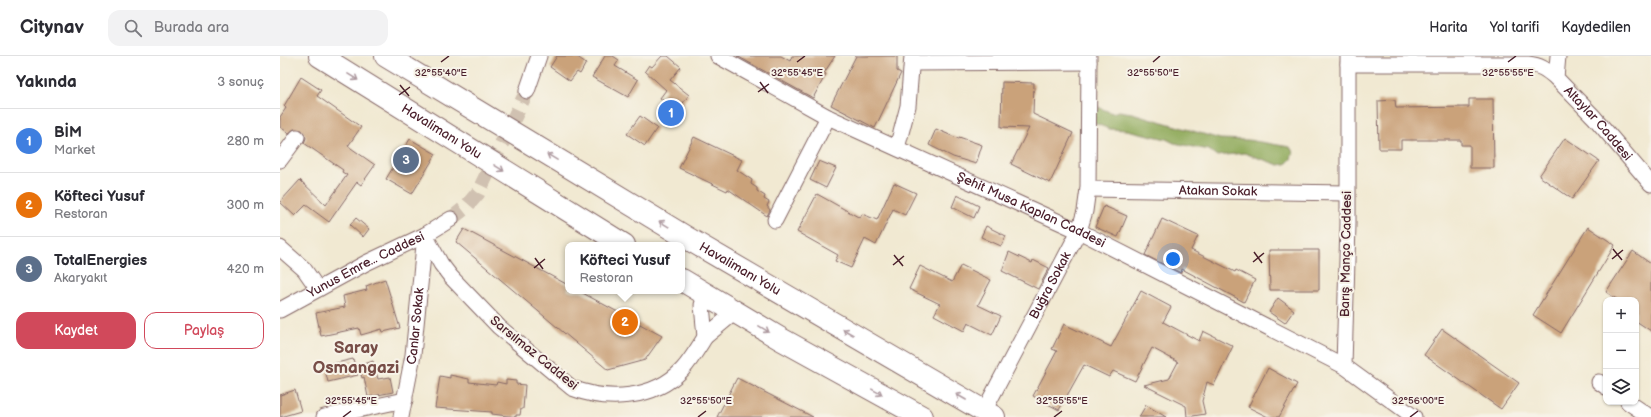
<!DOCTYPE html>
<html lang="tr">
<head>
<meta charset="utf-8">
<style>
	:root { --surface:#fff; --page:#f2f2f3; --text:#2b2b33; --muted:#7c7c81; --line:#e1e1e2; --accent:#d1495b }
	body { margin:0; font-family:"Balsamiq Sans",sans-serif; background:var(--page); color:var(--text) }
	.controls { position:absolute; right:12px; bottom:12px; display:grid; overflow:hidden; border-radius:8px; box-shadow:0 1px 3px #0004 }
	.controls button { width:36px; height:36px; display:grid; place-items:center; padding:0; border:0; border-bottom:1px solid var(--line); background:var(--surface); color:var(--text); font:20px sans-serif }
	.you { position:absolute; left:893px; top:203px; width:14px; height:14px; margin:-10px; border:3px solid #fff; border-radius:50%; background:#1a73e8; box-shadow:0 0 0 6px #1a73e833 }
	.badge { display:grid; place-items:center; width:26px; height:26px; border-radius:50%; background:var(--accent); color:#fff; font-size:13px; font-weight:700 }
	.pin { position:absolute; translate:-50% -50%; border:2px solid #fff; box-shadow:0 1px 4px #0006 }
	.popup { position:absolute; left:285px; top:186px; width:120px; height:52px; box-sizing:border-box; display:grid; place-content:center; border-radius:8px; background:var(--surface); filter:drop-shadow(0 1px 3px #0005); font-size:13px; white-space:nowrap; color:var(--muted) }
	.popup b { font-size:15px; color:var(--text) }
	.popup::after { content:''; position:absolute; left:50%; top:100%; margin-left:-8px; border:8px solid transparent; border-top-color:var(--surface) }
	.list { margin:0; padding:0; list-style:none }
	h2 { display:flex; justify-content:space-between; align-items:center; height:52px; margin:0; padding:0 16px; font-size:17px }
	h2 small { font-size:13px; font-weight:400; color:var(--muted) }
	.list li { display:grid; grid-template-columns:26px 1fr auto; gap:12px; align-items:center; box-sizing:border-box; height:64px; padding:0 16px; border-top:1px solid var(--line) }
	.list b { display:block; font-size:15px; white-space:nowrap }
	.list p { margin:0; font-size:13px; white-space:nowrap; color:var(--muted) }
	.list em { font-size:13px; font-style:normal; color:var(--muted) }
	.actions { display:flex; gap:8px; padding:12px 16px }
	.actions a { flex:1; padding:9px 0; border:1px solid var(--accent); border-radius:12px; text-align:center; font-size:14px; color:var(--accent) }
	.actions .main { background:var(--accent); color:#fff }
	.icon { flex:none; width:22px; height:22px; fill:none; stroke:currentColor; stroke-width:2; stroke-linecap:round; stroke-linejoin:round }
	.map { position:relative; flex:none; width:1371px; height:361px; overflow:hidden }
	header { display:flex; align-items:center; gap:24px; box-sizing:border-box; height:56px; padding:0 20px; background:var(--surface); border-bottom:1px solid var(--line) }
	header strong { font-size:19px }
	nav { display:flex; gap:22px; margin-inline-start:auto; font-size:14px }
	.search { width:280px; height:36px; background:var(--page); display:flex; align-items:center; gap:10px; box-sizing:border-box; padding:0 14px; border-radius:12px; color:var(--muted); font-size:15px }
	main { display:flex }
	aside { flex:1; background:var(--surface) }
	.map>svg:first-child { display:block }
	.forest { fill:#90aa5b; stroke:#6d6443 }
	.building { fill:#caa27a }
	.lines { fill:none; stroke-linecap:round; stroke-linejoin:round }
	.minor-tunnel { stroke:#d0c1b1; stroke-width:15; stroke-dasharray:15 8; stroke-linecap:butt }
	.minor-casing { stroke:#846665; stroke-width:17 }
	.highway-casing { stroke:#846665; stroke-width:24 }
	.minor { stroke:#fff; stroke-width:15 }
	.highway { stroke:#fff; stroke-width:22 }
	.oneway { stroke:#ae9aa0 }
	.ticks { fill:none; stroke:#4a1f2b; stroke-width:1.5 }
	.labels { text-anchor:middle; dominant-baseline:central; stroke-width:4; stroke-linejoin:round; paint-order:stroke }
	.street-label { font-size:13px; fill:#4a1f2b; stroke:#f7f3e8 }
	.district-label { font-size:17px; font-weight:bold; fill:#774d47; stroke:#f7f3e8 }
	.ticks-label { font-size:10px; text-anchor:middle; fill:#4a1f2b; stroke:#f7f3e8; stroke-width:4; stroke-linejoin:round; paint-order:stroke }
</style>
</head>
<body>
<header>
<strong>Citynav</strong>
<div class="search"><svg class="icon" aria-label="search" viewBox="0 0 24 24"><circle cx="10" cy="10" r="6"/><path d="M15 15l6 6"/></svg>Burada ara</div>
<nav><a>Harita</a><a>Yol tarifi</a><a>Kaydedilen</a></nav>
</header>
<main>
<aside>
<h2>Yakında<small>3 sonuç</small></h2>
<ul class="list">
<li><span class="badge" style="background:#3f7fe0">1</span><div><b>BİM</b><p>Market</p></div><em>280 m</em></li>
<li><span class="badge" style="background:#e8710a">2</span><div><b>Köfteci Yusuf</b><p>Restoran</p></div><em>300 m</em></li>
<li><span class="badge" style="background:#5c6f8a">3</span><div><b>TotalEnergies</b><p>Akaryakıt</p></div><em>420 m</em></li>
</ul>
<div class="actions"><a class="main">Kaydet</a><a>Paylaş</a></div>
</aside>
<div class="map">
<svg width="1371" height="361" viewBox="0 0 1371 361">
	<rect width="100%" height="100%" fill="#f7f3e8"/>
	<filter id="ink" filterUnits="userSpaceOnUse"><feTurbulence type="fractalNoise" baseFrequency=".025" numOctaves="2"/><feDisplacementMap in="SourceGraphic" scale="8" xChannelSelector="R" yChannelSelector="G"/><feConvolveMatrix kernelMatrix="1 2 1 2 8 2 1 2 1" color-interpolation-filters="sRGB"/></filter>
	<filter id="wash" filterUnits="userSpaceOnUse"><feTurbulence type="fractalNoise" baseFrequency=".012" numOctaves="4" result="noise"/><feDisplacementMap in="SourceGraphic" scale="16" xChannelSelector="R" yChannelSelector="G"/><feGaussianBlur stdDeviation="0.9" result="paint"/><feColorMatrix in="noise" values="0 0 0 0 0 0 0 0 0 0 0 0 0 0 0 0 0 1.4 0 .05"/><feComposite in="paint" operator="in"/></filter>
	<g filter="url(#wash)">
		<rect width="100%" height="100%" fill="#f1e9d2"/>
		<path class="forest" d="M813,49L832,57L839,55L852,57L940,83L968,84L1010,91L1013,96L1011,103L1006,108L999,109L964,97L937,100L929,94L894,87L886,83L847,74L830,73L808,65Z"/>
		<g id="blocks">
			<path class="building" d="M277,0H296L306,7L300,18L297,16L290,25L270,11Z
				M325,0H333L339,4L335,10L358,24L348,41L312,21Z
				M382,0H388L401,11L390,24L409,39L397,55L380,42L386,34L365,15L369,9L372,11Z
				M457,0H501L510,5L512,0H555L544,17L546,18L533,42Z
				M576,0H617V15L621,17L595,72L551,49Z
				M21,21L41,34L37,40L81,71L68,90L95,109L81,129L77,126L49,166L26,149L15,160L0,146L20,124L46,149L67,119L62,116L63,114L24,87L26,82L22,74L14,73L9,77L0,71V61L6,52L4,50Z
				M722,26L754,27L753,58L793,77L770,127L731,108L749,72L721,71Z
				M1189,43H1213L1214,112H1190V89H1181V84H1121V93H1099L1098,45L1115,44L1116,52L1189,51Z
				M360,60L377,72L365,90L347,78Z
				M656,73L679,83V81L702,89L696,108L673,101L649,89Z
				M414,81L462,104L457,114L472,124L471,128L477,132V135L485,140L484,143L489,146L487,150L490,154L487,160L448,133L447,135L399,112Z
				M1285,82L1319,105L1292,143L1259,120Z
				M130,83L156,98L132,138L106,123Z
				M539,105L556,112L546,132L530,124Z
				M614,127L636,137L625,159L613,153L596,189L585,183L571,212L555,205L558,199L517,176L537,138L580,162L582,158L597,164Z
				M677,139L699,150L694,162L672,151Z
				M824,150L847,160L838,181L815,171Z
				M76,162L89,173L83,181L70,169Z
				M882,163L918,180L911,194L955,216L956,214L975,224L964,246L902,213L901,217L865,199Z
				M706,170L726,180L721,190L701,181Z
				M1308,171L1335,189L1281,277L1253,259Z
				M184,173L288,229V235H299L382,280L365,304L328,314L176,186Z
				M989,194H1039V234H990Z
				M1353,195L1371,208V275L1356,265V244H1338L1326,236Z
				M729,196L752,207L753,204L769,212L758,233L722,215Z
				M681,209L711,224L698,249L721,260L712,279L688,267L684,275L654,259L660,248L629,233L640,210L672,226Z
				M105,223L120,272L103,276L102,273L81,279L79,272L41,280L36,257L65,251L63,240L87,234L86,230Z
				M861,235L891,251L883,266L919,285L923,275L953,290L934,329L927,326L922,345L925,358L907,361L906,350L864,329L889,323L898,306L872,292L855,325L833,315L829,321L804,309L779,354L753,340L777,295L772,293L784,268L831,291Z
				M998,242L1014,254L1005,267L989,256Z
				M1162,273L1239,327L1221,353L1144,299Z
				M73,303L78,319L48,326L44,310Z
				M93,305L98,323L110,321L113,336L88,341L84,321L82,322L79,310Z
				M988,312L1017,328L999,361H988L968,351Z
				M170,319L189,323V326L216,329L217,326L226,328V324L236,325V328L245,329L243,353H241L240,359H236V361L212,358V356L155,352L160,320L170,322Z
				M457,322L533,361H437Z
				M15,334L21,355L0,361V339Z
				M866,349L886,361H859Z"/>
		</g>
	</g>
	<g filter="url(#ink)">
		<use href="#blocks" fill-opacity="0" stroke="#846665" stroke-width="1"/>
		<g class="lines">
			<path class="minor-tunnel" d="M171,163L186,151L198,137L247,35"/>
			<g class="minor-casing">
				<g id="minor">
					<path id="s1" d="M438,0L548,61L799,175L1064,310"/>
					<path d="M1068,0V168L1064,310L1134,361"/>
					<path id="s2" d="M1278,0L1276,22L1314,61L1371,128"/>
					<path d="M632,7L809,6"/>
					<path d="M1068,8H1248C1260,9 1267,14 1276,22"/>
					<path d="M247,35L259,0"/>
					<path d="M617,92L628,50L632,0"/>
					<path d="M0,104L17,81"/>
					<path id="s3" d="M808,133L1067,137"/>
					<path d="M495,164L548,61"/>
					<path d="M145,179L161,208L171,221L219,271L292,332C328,346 374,343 402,314C411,304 418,292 425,281"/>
					<path d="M0,192L24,213L38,233"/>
					<path d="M427,240L422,249L425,281L455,256"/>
					<path id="s4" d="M0,254L86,207L145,179L171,163"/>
					<path d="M1319,326L1326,331"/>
					<path d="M1348,346L1370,361"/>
					<path id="s5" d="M704,355L799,175L805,155L808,133L809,0"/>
					<path d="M44,361L125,344"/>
					<path id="s6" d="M121,361L133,299L145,179"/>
				</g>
			</g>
			<g class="highway-casing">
				<g id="highway">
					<path id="s7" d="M40,0L344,189"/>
					<path id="s8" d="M106,0L407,182L714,361"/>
					<path d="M402,224L499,282L642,361"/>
				</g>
			</g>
			<use href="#minor" class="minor"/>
			<use href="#highway" class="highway"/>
		</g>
		<defs><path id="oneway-shaft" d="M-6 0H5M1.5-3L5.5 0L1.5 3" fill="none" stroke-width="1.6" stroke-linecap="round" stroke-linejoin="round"/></defs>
		<g class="oneway">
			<use href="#oneway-shaft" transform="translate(73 21) rotate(32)"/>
			<use href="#oneway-shaft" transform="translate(272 101) rotate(-149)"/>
			<use href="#oneway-shaft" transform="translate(219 112) rotate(32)"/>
			<use href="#oneway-shaft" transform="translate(384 168) rotate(-149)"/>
			<use href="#oneway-shaft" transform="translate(484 273) rotate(31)"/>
			<use href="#oneway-shaft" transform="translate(568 276) rotate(-150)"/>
			<use href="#oneway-shaft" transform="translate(597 336) rotate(29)"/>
			<use href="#oneway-shaft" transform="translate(681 341) rotate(-150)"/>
		</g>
	</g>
	<path class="ticks" d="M161,6L169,0M517,6L525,0M873,6L880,0M1228,6L1236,0M480,26L488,37M120,29L129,40M478,36L489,28M119,39L130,31M1333,193L1342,204M974,196L982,207M614,199L623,210M255,202L263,213M1332,203L1343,194M973,206L984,197M613,209L624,200M254,212L265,203M63,361L71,355M418,361L426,355M774,361L782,355M1130,361L1138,355"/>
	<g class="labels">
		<g class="street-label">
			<text stroke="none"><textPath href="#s2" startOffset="84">Altaylar Caddesi</textPath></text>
			<text stroke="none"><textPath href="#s7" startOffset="143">Havalimanı Yolu</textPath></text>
			<text stroke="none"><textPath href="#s3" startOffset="130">Atakan Sokak</textPath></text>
			<text stroke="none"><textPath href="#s1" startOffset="349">Şehit Musa Kaplan Caddesi</textPath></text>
			<text transform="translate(1066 198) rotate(-89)">Barış Manço Caddesi</text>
			<text stroke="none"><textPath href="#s4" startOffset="97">Yunus Emre... Caddesi</textPath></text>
			<text stroke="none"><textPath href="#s8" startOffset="413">Havalimanı Yolu</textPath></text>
			<text stroke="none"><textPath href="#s5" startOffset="142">Buğra Sokak</textPath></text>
			<text stroke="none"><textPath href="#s6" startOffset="92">Canlar Sokak</textPath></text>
			<text transform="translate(254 297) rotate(39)">Sarsılmaz Caddesi</text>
		</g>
		<g class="district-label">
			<text x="76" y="292">Saray<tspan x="76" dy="20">Osmangazi</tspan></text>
		</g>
	</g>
	<g class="ticks-label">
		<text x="1228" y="20">32°55'55"E</text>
		<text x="161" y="20">32°55'40"E</text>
		<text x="517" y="20">32°55'45"E</text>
		<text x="873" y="20">32°55'50"E</text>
		<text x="71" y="348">32°55'45"E</text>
		<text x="426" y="348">32°55'50"E</text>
		<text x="782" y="348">32°55'55"E</text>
		<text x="1138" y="348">32°56'00"E</text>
	</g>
</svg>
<div class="controls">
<button>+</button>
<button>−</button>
<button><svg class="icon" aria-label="layers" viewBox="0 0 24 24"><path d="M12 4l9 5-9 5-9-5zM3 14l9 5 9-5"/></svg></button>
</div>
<div class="you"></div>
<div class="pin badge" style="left:391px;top:57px;background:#3f7fe0">1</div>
<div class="pin badge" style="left:345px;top:266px;background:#e8710a">2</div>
<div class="popup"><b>Köfteci Yusuf</b>Restoran</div>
<div class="pin badge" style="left:126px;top:104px;background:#5c6f8a">3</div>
</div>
</main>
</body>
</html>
